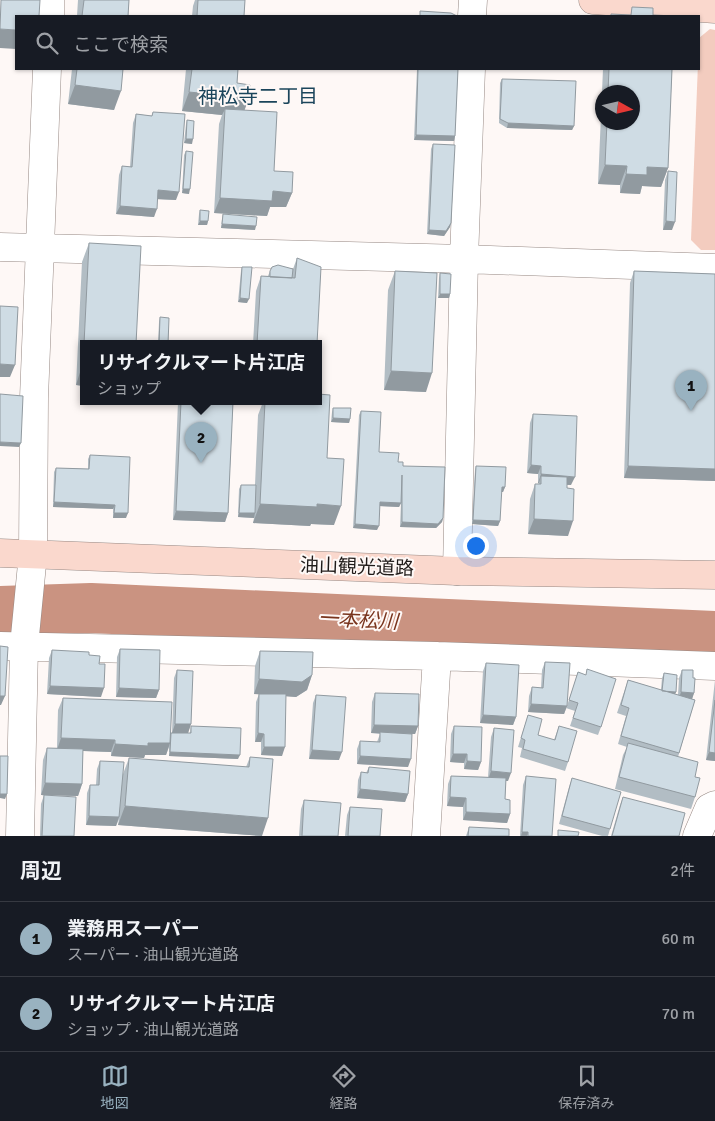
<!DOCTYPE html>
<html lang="ja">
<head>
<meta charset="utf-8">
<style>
	:root { --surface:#171b24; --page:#242831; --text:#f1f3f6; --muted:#9ea1a6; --line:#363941; --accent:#99b2c0 }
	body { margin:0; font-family:Signika,"Noto Sans JP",sans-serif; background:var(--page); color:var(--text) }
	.compass { position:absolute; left:595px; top:85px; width:45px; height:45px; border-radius:50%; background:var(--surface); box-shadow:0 1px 4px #0004; rotate:98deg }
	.you { position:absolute; left:475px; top:545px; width:18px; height:18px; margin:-12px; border:4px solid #fff; border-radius:50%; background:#1a73e8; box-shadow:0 0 0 8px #1a73e833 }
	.badge { display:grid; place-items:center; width:32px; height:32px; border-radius:50%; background:var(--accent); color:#111; font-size:16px; font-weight:700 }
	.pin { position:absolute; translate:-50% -41px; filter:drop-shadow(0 1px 2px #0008) }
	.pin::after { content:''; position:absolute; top:26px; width:18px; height:15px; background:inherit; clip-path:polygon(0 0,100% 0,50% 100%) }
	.popup { position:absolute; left:80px; top:340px; width:242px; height:65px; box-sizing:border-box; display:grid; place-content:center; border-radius:0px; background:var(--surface); filter:drop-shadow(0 1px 4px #0005); font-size:16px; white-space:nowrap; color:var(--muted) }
	.popup b { font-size:19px; color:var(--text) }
	.popup::after { content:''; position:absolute; left:50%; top:100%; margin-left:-10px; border:10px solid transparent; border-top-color:var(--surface) }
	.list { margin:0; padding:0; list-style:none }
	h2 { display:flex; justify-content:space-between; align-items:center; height:65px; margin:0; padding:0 20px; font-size:21px }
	h2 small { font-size:16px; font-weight:400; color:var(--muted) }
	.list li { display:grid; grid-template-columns:32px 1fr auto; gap:15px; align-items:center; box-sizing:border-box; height:75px; padding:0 20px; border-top:1px solid var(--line) }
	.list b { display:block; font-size:19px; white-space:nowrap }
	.list p { margin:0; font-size:16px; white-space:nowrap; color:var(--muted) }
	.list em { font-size:16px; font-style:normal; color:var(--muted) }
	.icon { flex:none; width:28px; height:28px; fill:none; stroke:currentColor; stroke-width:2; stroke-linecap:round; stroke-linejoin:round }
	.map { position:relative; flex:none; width:715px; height:836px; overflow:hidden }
	.search { position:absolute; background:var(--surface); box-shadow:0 1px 4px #0004; left:15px; right:15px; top:15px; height:55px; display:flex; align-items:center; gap:12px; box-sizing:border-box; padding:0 18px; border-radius:0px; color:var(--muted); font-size:19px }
	.sheet { height:215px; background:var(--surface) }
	nav { display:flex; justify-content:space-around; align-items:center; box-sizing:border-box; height:70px; border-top:1px solid var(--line); background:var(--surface); font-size:14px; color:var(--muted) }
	nav a { display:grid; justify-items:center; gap:2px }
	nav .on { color:var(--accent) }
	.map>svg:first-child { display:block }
	.green { fill:#f3ccbf }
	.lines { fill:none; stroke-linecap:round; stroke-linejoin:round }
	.river { stroke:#ca9381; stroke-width:50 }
	.street-casing { stroke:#978984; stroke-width:29 }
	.secondary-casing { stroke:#978984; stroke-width:29 }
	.street { stroke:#fff; stroke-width:28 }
	.secondary { stroke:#fad8cd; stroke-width:28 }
	.wall { fill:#b2bdc4; fill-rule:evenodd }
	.shaded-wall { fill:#919aa0 }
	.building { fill:#cfdce4; stroke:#919aa0 }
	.labels { text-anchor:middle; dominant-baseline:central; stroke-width:4; stroke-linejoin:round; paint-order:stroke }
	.street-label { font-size:19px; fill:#201b19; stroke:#fef8f6 }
	.neighbourhood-label { font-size:20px; fill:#1b455b; stroke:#fef8f6 }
	.water-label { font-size:20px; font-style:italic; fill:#79341d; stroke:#fef8f6 }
</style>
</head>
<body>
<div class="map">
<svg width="715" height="836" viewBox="0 0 715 836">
	<rect width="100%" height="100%" fill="#fef8f6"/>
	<path class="green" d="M710,29L715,30V250H701L691,240L699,38Z"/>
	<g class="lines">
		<path class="river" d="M0,611L91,608L715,636"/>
		<g class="street-casing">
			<path id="street" d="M50,16V0
				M472,16L473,0
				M0,247L464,259L715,268
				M457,571L464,259L471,69
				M0,646L437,656L715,666
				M20,836L24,646L33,554L34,398L47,69
				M426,836L437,656
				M697,836L709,808L715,805"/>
		</g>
		<g class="secondary-casing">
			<path id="secondary" d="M593,0L715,9
				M0,553L457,571L715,575"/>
		</g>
		<use href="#street" class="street"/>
		<use href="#secondary" class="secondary"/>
	</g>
	<path class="wall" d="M78,0H129L128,16H77Z
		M195,0H245L244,16H192L193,6Z
		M72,69H123L114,110L68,104Z
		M186,69H238L237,83L249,98L244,110L274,171L292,193L286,207H270L267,216L214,213L219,124L222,115L182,111Z
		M417,69H458L455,136L454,141L414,140Z
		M603,69H672L668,168L661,187L642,186L640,194L620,193V185L598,184ZM602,92H632V122H602Z
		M502,79L574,126L572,130L507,128L499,123L500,83Z
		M153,112L176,200L157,199L154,217L116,214L119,175L122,166L130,167L133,123L136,114L152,116Z
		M187,120L192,144L184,143L186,124Z
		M433,144L451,223L450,227L444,236L427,234L431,149Z
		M186,151L189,194L182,193L184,155Z
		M668,171L672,230H663L665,180Z
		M200,210L208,221L207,225H198L199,214Z
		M223,214L255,230L221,228L222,219Z
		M89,243L84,386L76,385L82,262Z
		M297,258L317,344H253L256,291L261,276H268L270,271L293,269Z
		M242,267L247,303L238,302L241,271Z
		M395,271L426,392L384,390L388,290Z
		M634,271L715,274V481L624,478L630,283Z
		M440,273L450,294L449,298H438L439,278Z
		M160,317L168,344H158L159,322Z
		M178,402H233L228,513L225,522L173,520Z
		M263,402H318L327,458L334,525L311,524L310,526L253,523L254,518L238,517L239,489L241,485H255L258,415Z
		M333,408L350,419L349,423L331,422L332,412Z
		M361,411L379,452L398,462L443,518L442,522L436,528L400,527L401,503L399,507L380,506L377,530L353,528L359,415Z
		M533,414L571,485H567L568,536L528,534L530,499L535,484H538L539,483H538V474L527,473L530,423Z
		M90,455L126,518H113V509L53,507L54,472L56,468L88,469V459Z
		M476,466L505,487L503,492H501L500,521L498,526L472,524L475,470Z
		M120,649L159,690L156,698L116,697L117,657Z
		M52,650L89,655L99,664L101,697L47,694L49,658Z
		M260,651L312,675L307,690L296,697L286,696L282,756L261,755V742H255L256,702L259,694H254L255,666Z
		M545,662L567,706L578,672L601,727L598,735L570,726L575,711L566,708L567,706L564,714L528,712L529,696L532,687L541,688L542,670Z
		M486,663L516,717L513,725L480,723L483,671Z
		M177,670L191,724L188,733H172L174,678Z
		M682,670L693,678L694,693L692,699L695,700L678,757L695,777V797L691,809L615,789L623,755L627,747L618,744L626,716L617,713L628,680L661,690L662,678L664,673L676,692L675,694L678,695L679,678Z
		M715,680V761L706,760Z
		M375,693L418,726L415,734H412L408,767L357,764V749L360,741L377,742L380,734L371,733L372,702Z
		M316,695L339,760L309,759L313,703Z
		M63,698L171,734L190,733L191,726L238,759L169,756V747L166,755H145L144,758L111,756V752L83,751L82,784L78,796L41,795L43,760L47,748H57L58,710Z
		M528,715L538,735L554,740L559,726L568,762L565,771L520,757L522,748L518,747Z
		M454,726L481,762L478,770L464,769V763L450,762L451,734Z
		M494,728L508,781H506L505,799L510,814L507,823L463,820V807L447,806L448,784L451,776L488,777L491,737Z
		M250,757L262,836L118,825L119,819L116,826L86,825L87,793L90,785H96L97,769L100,761L123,774L129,758L246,767Z
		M369,767L408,794L405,802L357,798L358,780L361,772L366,773Z
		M526,776L552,836H520L523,785Z
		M572,778L610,829L608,836H602L559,824L569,787Z
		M44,795L74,836H40L41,804Z
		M623,797L679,836H611L620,805Z
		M304,800L338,836H299L301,809Z
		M350,807L380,836H345L347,815Z
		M469,827L509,836H466Z"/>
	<path class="shaded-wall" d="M0,29L16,30V49L0,48Z
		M75,85L121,91L114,110L68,104Z
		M189,92L249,98L242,117L225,109L222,115L182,111Z
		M508,123L574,126L572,130L507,128Z
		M416,135L455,136L454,141L414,140Z
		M186,139H193L192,144L184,143Z
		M605,165L627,166L620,185L598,184Z
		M647,167L668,168L661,187L642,186L640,194L620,193L626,174Z
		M183,189H190L189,194L182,193Z
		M158,190L179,192L176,200L155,199Z
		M273,191L292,193L286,207H270L267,216L214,213L220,198Z
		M120,206L157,209L154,217L116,214Z
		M200,221H208L207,225H198Z
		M666,221L675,222L672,230H663Z
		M451,223L450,227L444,236L427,234L429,230Z
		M222,224L256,226L255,230L221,228Z
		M440,294H450L449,298H438Z
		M240,298L249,299L247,303L238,302Z
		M0,364L15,365L10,377H0Z
		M82,366H84V386L76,385Z
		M391,371L432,373L426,392L384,390Z
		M333,418L350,419L349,423L331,422Z
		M0,442L21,443L19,447L0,446Z
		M531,465L541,466L538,474L527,473Z
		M628,466L715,469V481L624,478Z
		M541,474L575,477L571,485L541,483V476L539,483H538Z
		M502,487H505L503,492H500Z
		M54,502L115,505L113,509L53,507Z
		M380,502L401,503L399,507L378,506Z
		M260,504H317L341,506L334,525L311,524L310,526L253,523Z
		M176,511L228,513L225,522L173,520Z
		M114,513H128L126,518H113Z
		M239,513H255L254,518L238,517Z
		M443,518L442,522L436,528L400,527L402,522Z
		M534,519L573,521L568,536L528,534Z
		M473,520L500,521L498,526L472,524Z
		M355,524L379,526L377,530L353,528Z
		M312,675L307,690L296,697L254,694L259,679Z
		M50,686L104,688L101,697L47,694Z
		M119,688L159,690L156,698L116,697Z
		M662,691L676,692L674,696Z
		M681,692L694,693L691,702L678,701Z
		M0,696H5L1,705H0Z
		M531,704L567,706L564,714L528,712Z
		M483,715L516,717L513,725L480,723Z
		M175,724H191L188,733H172Z
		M374,725L418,726L415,734L371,733Z
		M258,733L264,734L261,742H255Z
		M61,738L115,740L111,752L57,750Z
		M148,743H170L166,755H145L144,758L111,756L115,744Z
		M264,747H285L282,756L261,755Z
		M312,750L342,752L339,760L309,759Z
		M170,752L240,755L238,759L169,756Z
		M709,752L715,753V761L706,760Z
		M453,754H467L464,763L450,762Z
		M360,756L411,759L408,767L357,764Z
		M467,761L481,762L478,770L464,769Z
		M491,771L511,773L508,781L488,780Z
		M45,783L82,784L78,796L41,795Z
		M360,789L408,794L405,802L357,798Z
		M0,794H7L5,799L0,798Z
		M450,797L466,798L463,807L447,806Z
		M125,806L268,818L262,836L118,825Z
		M466,812L510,814L507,823L463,820Z
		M89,816L119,817L116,826L86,825Z
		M522,832H528L527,836H521Z"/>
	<path class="building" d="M1,0H40L39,16H16V30L0,29Z
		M84,0H129L128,16H82Z
		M198,0H245L244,16H197Z
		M632,7L653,8V15L674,16H611V14L631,15Z
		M420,11L451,13L457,16H420Z
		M77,69H123L121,91L75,85Z
		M192,69H238L237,83L250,85L249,98L189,92Z
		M418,69H458L455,136L416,135Z
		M609,69H672L668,168L647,167V175L626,174L627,166L605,165L607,122H632V92H608Z
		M502,79L576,81L574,126L508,123L500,119Z
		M225,109L277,112L274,171L293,172L292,193L273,191L272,201L220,198Z
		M153,112L185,114L179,192L158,190L157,209L120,206L122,166L132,167L136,114L152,116Z
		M187,120L194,121L193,139H186Z
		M433,144L455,145L451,223L446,231L429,230Z
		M186,151L193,152L190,189H183Z
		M668,171L677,172L675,222L666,221Z
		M200,210L209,211L208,221H200Z
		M223,214L257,217L256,226L222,224Z
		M89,243L141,246L136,344H84Z
		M297,258L321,267L317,344H257L261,276L295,278Z
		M278,265L293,269L292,278L270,277V271L272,267Z
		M242,267H252L249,299L240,298Z
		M395,271L437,273L432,373L391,371Z
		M634,271L715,274V469L628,466Z
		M440,273L451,274L450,294H440Z
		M0,306L18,307L15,365L0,364Z
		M160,317L169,318L168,344H159Z
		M84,348V366H82Z
		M0,394L23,396L21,443L0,442Z
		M318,394L330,395L327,458L344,459L341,506L317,504V507L260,504L265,402H318Z
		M181,402H233L228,513L176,511Z
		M333,408H351L350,419L333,418Z
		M361,411L381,412L379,452L399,453L398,462H403V466L445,467L443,518L438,524L402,522V475L401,503L380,502L379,526L355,524Z
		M533,414L577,416L575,477L541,474V466L531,465Z
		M90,455L130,457L128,513H114L115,505L54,502L56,468L89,469Z
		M476,466L506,467L505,487H502L500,521L473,520Z
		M541,476L567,477V488L574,489L573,521L534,519L535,484H541Z
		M241,485H256L255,513H239Z
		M0,646L8,647L5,696H0Z
		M120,649L160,650L159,690L119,688Z
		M52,650L89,652V655L100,656L99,664H105L104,688L50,686Z
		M260,651L313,652L312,675L302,682L259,679Z
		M545,662L570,663L567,706L531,704L532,687L543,688Z
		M486,663L519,665L516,717L483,715Z
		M587,669L616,679L601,727L573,718L578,703L569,700L578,672L586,675Z
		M177,670L193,671L191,724H175Z
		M682,670H693V678H695L694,693L681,692Z
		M664,673L677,675L676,692L662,691Z
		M628,680L695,700L679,753L621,736L629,708L621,705Z
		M375,693L419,694L418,726L374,725Z
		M259,694H286L285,747H264V734L258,733Z
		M316,695L346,697L342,752L312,750Z
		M63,698L172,702L170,743H148V746L115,744V740L61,738Z
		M715,700V753L709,752Z
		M528,715L542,719L538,735L555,740L559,726L577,731L568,762L523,749L525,740L521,738Z
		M191,726L241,728L240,755L170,752L171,733H191Z
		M454,726L482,727L481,762L467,761V754H453Z
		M494,728L514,730L511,773L491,771Z
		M380,732L412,734L411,759L360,756V741L380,742Z
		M628,743L698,762L695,777L700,778L695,797L619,777Z
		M47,748L83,749L82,784L45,783Z
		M0,756H8L7,794H0Z
		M250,757L273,759L268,818L125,806L129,758L249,767Z
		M100,761L124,762L119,817L89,816L90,785H99Z
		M369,767L410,771L408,794L360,789L361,772L368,773Z
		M451,776L506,778L505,799L510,800V814L466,812V798L450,797Z
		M526,776L556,779L552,836H528V832H522Z
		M572,778L621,792L610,829L562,816Z
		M44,795L76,797L74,836H42Z
		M623,797L685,813L679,836H612Z
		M304,800L341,803L338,836H302Z
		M350,807L382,809L380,836H348Z
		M469,827L509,829V836H468Z
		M558,830L579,832L578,836H558Z"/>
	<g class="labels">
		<g class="street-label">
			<text transform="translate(357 567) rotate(2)">油山観光道路</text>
		</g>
		<g class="neighbourhood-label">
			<text x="258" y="96">神松寺二丁目</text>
		</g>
		<g class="water-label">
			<text transform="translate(358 620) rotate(3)">一本松川</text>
		</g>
	</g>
</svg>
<svg class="compass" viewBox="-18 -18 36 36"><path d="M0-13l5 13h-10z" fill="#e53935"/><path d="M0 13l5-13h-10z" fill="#9ea1a6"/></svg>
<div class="you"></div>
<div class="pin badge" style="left:691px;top:411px">1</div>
<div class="pin badge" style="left:201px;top:463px">2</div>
<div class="popup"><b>リサイクルマート片江店</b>ショップ</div>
<div class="search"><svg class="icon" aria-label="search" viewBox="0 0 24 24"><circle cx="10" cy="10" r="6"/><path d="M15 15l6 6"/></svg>ここで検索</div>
</div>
<section class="sheet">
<h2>周辺<small>2件</small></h2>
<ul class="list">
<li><span class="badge">1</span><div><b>業務用スーパー</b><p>スーパー · 油山観光道路</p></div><em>60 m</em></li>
<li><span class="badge">2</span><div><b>リサイクルマート片江店</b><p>ショップ · 油山観光道路</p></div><em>70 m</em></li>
</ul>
</section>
<nav>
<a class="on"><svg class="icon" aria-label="map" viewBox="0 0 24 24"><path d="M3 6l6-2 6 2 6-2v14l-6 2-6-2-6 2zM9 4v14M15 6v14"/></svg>地図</a>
<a><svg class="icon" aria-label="directions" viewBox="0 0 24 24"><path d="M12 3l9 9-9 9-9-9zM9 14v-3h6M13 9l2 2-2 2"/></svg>経路</a>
<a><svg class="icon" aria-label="saved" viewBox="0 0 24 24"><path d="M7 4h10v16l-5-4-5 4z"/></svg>保存済み</a>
</nav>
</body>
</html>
